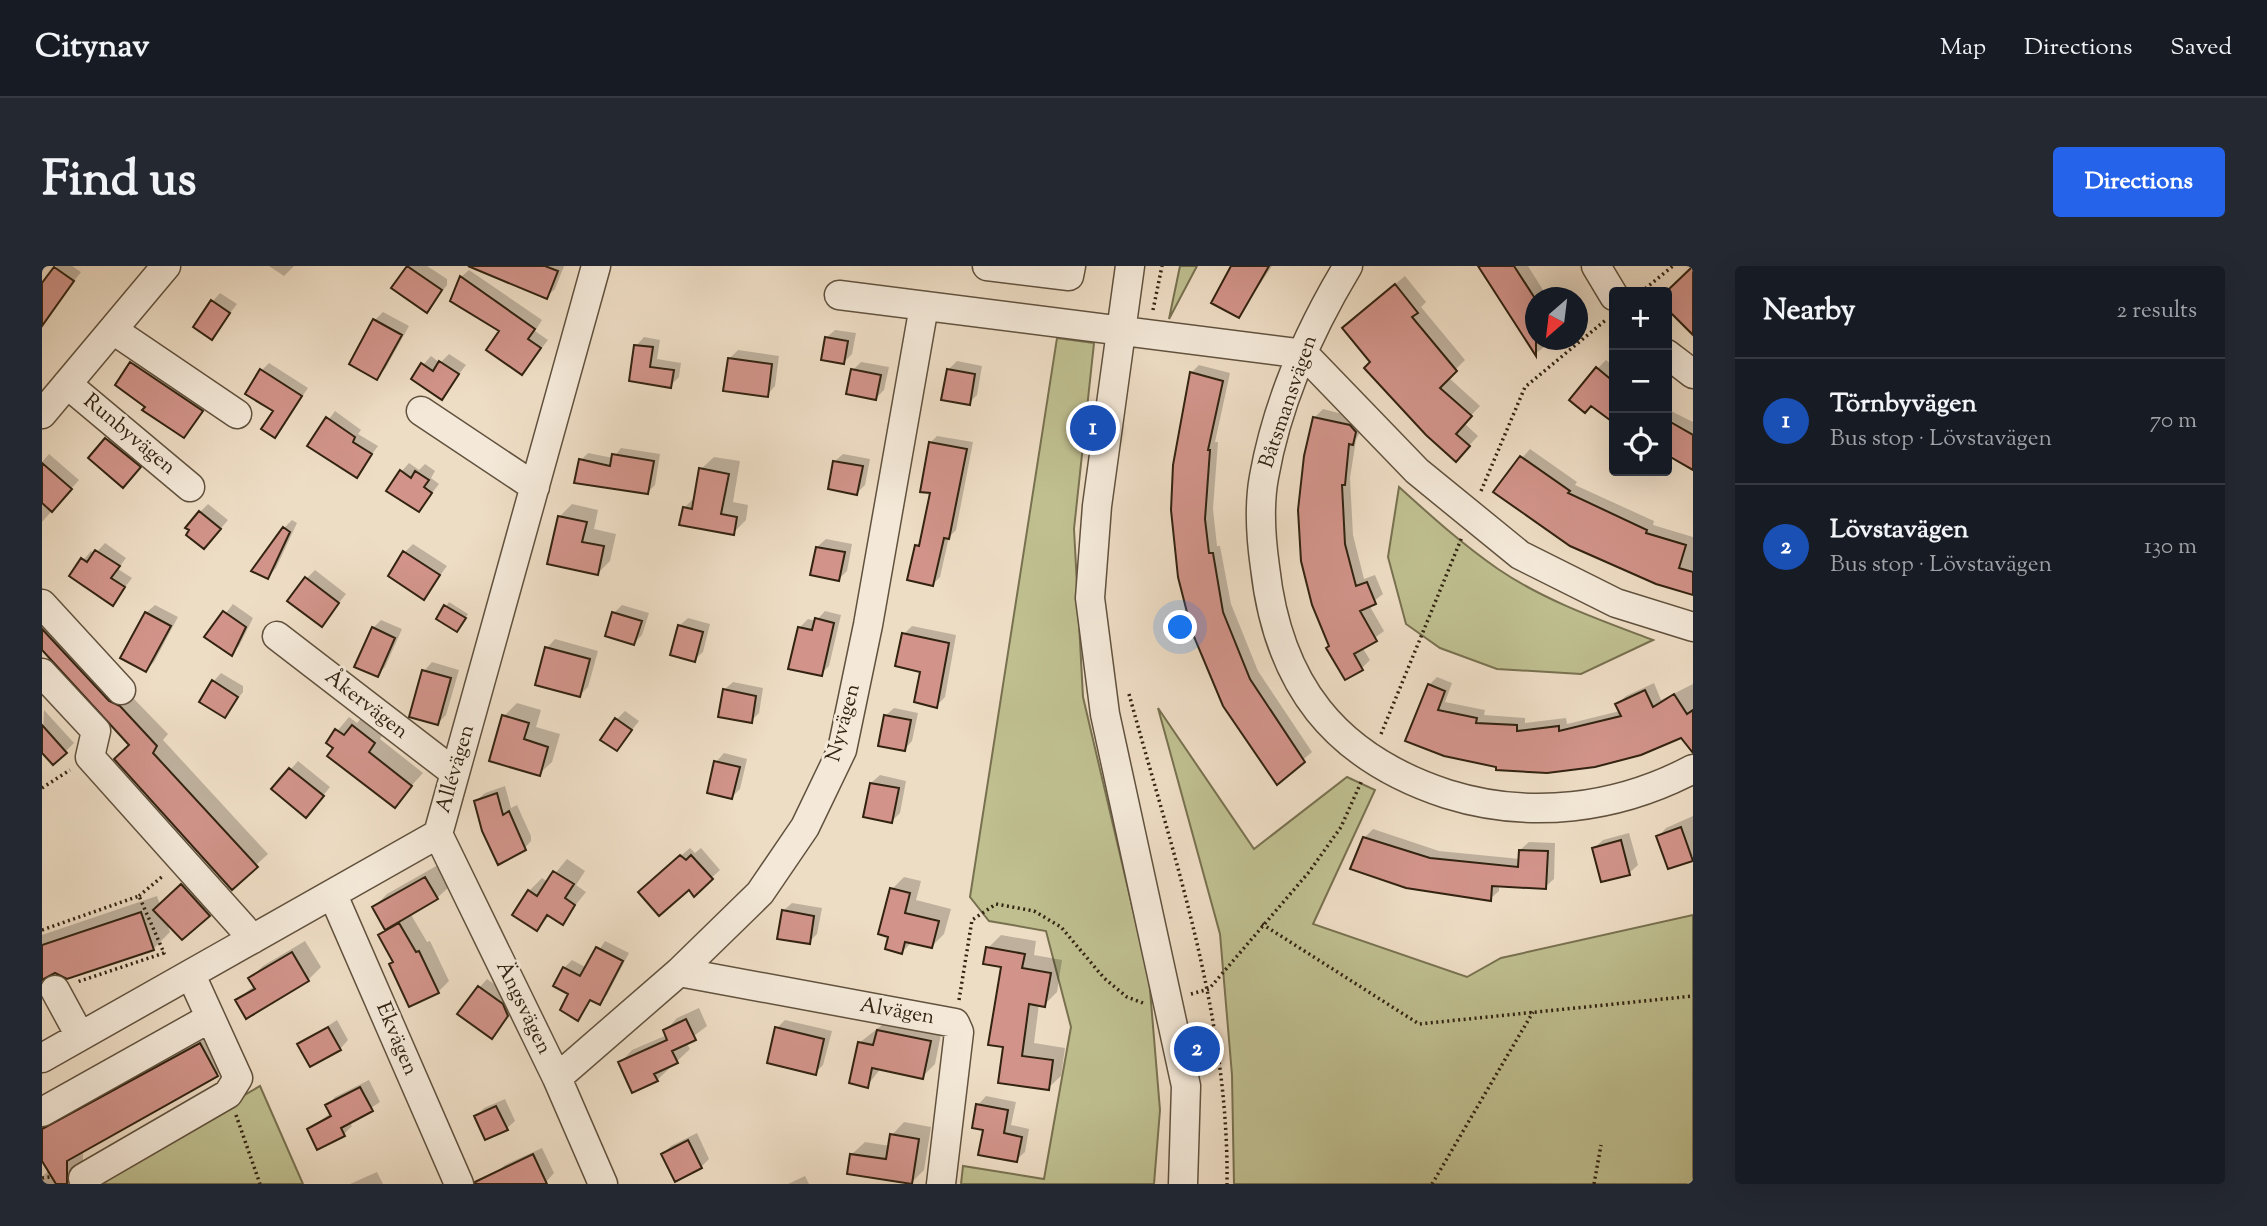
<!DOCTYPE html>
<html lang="en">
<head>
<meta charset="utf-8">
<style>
	:root { --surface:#171b24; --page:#242831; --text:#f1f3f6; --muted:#9ea1a6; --line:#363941; --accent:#2563eb }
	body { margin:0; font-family:"Sorts Mill Goudy",serif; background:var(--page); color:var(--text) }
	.controls { position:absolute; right:21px; top:21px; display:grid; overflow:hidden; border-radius:7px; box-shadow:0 7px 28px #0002 }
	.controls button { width:63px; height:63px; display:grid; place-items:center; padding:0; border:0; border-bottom:2px solid var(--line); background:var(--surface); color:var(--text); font:35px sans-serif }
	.compass { position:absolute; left:1483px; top:21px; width:63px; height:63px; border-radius:50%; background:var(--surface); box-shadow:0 7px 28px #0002; rotate:208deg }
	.you { position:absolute; left:1139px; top:362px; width:24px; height:24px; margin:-18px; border:5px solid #fff; border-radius:50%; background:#1a73e8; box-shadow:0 0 0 10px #1a73e833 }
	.badge { display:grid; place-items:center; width:46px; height:46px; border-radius:50%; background:var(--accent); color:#fff; font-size:23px; font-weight:700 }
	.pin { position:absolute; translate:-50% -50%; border:4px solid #fff; box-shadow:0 2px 7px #0006 }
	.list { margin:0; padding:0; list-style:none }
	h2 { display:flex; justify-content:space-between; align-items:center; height:91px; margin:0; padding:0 28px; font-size:30px }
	h2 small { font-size:23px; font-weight:400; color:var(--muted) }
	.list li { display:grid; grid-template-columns:46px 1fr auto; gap:21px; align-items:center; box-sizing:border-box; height:126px; padding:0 28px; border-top:2px solid var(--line) }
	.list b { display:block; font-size:26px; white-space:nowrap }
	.list p { margin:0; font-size:23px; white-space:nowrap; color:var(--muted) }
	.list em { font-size:23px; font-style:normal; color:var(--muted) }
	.icon { flex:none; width:38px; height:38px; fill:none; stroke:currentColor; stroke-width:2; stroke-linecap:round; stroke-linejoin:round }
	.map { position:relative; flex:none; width:1651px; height:918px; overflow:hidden; border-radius:7px }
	header { display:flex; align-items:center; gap:42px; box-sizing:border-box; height:98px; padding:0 35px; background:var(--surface); border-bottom:2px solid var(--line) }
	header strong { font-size:33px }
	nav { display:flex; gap:38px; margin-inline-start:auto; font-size:24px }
	.intro { display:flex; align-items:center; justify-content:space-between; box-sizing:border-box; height:168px; padding:0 42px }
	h1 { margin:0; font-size:49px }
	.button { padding:18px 32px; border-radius:7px; background:var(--accent); color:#fff; font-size:24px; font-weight:700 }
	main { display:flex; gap:42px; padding:0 42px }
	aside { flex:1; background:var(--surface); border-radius:7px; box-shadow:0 7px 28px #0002 }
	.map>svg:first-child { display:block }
	.green { fill:#bfbf90; stroke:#787150; stroke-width:2 }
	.shadow { fill:#0003 }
	.building { fill:#d2948a; stroke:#322311; stroke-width:2 }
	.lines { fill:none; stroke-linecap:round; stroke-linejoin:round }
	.minor-casing { stroke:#61523e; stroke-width:31 }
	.path { stroke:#322311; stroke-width:3.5; stroke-dasharray:2 3.5; stroke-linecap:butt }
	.minor { stroke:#f4e9d9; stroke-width:28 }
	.labels { text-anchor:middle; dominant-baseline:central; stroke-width:6; stroke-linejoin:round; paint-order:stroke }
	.street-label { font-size:21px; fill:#322311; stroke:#f4e9d9 }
</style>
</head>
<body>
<header>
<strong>Citynav</strong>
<nav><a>Map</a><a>Directions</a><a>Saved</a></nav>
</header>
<div class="intro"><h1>Find us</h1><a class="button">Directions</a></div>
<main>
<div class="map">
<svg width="1651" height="918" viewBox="0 0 1651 918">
	<rect width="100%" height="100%" fill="#eeddc5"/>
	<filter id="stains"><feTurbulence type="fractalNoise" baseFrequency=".00286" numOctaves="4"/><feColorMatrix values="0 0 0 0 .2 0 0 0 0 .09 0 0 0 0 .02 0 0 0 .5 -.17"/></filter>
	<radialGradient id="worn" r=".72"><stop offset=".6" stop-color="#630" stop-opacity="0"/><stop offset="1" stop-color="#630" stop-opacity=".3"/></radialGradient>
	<path class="green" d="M1138,0H1155L1127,53Z
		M1015,72L1052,77L1032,263L1041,431L1107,712L1118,844L1112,918H919L921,900L1002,913L1029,761L1004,665L947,655L928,631Z
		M1357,221C1389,250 1420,278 1456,303C1503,335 1558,354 1611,374L1539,408L1455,403L1398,382L1364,358L1346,291Z
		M1116,442L1212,583L1305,511L1333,524L1271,658L1425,711L1459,692L1651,649V918H1192L1190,809L1178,668Z
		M218,820L261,918H63L61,911Z"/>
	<path class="shadow" d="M15,0H30L39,6L8,46L0,41V20Z
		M227,0H252L242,10Z
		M366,0H385L405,13V19L385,45L351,22Z
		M428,0H522L513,23L504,31Z
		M1193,0H1230L1197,50Z
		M1439,0H1486L1506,32H1493V74H1512L1494,87Z
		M427,4L500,54L493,65L506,74L480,107L459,64L419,11Z
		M1363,10L1384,36L1379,41L1423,94L1406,111L1438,140L1422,157L1436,170L1423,184L1330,96L1312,52Z
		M178,27L195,38L170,71V36Z
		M341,46L367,60L343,103L335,111L333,54Z
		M793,64L814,67L810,88L802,96L784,72Z
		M602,71L618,74L615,93L639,97L637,111L628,120L589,114L594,80Z
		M696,84L737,90L733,120L725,129L687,93Z
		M407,88L424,99L399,132L381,99L389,90L398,97Z
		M98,89L168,136L142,170L75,118Z
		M1564,94L1572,101V154L1550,138L1555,103Z
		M915,95L940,100L935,129L927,137L906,104Z
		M819,96L847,101L842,124L834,132L811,104Z
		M227,97L266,122L233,170L234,145L219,105Z
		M1157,99L1188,107L1173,176H1176L1171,243L1175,280H1178L1189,338L1216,405L1270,486L1235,516L1195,461L1164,400L1138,311L1131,244L1136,168L1149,107Z
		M1281,143L1316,152L1322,157L1314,174L1308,212L1311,269L1322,313L1333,309L1341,328L1327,339L1342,365L1320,381L1328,394L1320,402L1289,380L1273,151Z
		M1625,143L1651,156V201L1625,187Z
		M293,145L319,164L316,168L336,180L314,210L267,180Z
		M73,165L106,192L89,212L48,192Z
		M895,170L931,176L914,264L907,271L898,311L891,318L874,280L880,275L890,226L888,177Z
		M579,182L618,188L613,219L606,226L539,194L546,187L571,192Z
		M1488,183L1535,216L1533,219L1612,255L1611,259L1651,271V327L1480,192Z
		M7,188L37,214L0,256V196Z
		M801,188L828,193L823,219L815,227L792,196Z
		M672,191L698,195L691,236L706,239L704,254L691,267L642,242L654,230L659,203Z
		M367,197L377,204L383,198L393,205L389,212L397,218L377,244L359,206Z
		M166,238L186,254L170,273L158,246Z
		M530,238L556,244L552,263L574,268L568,295L556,307L517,251Z
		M250,254L255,257L234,302L226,311L242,262Z
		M784,273L810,278L805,305L797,313L775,281Z
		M63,277L84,292L76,303L90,312L70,338L29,309L49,285L53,288Z
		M371,278L405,300L382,331L363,286Z
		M273,304L304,328L280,358L264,313Z
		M407,336L426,348L418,360L396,352Z
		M0,338L126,468L121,474L226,588L214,599L89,478L0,382Z
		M191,338L211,352L197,380L189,388L165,371Z
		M113,339L136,351L112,396L104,404V347Z
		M580,339L607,347L600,369L592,377L572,347Z
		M783,345L799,349L787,400L779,408L757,362L766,353L774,355Z
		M646,352L668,358L661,386L652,394L637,360Z
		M339,354L360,363L343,401L335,409L331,362Z
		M870,360L914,369L903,431L894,440L862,368Z
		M513,373L556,385L546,421L538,429L505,382Z
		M390,396L417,404L404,449L396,457L382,405Z
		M179,407L201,420V426L183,449L171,416Z
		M1395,411L1410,417L1403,436L1443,444L1442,449L1483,452V457L1524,452L1525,458L1578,445L1575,438L1584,430L1612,417L1619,434L1651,418V466L1456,500L1401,488L1387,419Z
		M691,416L721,422L717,447L709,455L682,424Z
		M475,437L499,444L494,461L518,468L510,496L497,508L449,494L462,450Z
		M852,442L876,447L870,475L862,484L843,450Z
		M2,444L32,477L12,497L0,484Z
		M583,445L597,455L575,483V453Z
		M324,447L344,463L338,473L381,507L352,539L286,476L307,451L315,457Z
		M682,487L705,493L698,523L690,531L674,496Z
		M256,495L288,521L272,541L232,523Z
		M838,509L864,515L858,547L850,555L829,517Z
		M463,520L469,542L475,539L489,570V575L481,584L434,535L443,527Z
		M1651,550V590L1627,601L1616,571L1624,562Z
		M1331,563L1397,585L1478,593V584L1487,576L1513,577L1512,613L1503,621L1457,619V625L1448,633L1364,620L1322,572Z
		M1587,567L1596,599L1587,607L1552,582L1561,574Z
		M648,582L653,587L659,582L678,604L652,628L647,622L606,618Z
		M525,593L543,605L534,619L544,626L520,656L507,650L495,663L487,625L500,612L506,616Z
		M396,599L408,620L395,632L368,647L385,676L388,675L407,715L396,726L353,695L338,669L344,663L332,641L345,628Z
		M148,611L175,640L140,672L124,655L128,666L111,683L11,706L0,717V669L115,630L118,639Z
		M862,611L879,615L874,634L909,643L902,668L890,680L870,676L860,686L848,669L850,623Z
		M750,637L780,642L775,668L767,676L741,645Z
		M959,669L994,675L992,689L1020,694L1015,726L1002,739L997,738L992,777L1023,782L1019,810L1006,822L963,780L961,699L946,682Z
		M263,675L279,701L266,714L195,734L213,719L208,712L221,700Z
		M563,675L587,687L565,729L557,737L550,733L536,752L522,702L530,694L545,702Z
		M445,713L469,730L474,740L449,771L437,722Z
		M657,742L665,760L644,776L648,783L615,814L578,797L590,784L625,769L623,765L635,752Z
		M849,752L900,763L893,798L880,811L839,802L825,820L817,777Z
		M295,754L306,774L298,783L257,779Z
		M743,754L790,765L781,799L773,807L735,762Z
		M175,761L191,792L175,809L41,884V900L53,918H0V911L7,904L0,892V859Z
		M327,814L338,836L308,856L310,860L302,868L267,863L289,847L285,840L293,831Z
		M944,830L974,836L969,859L987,863L983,886L974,894L943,862L936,839Z
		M463,833L473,855L464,863L434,851L442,842Z
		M862,856L889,861L882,904L869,917L810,888L823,876L848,880L850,869Z
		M655,867L667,893L659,901L621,888L629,880Z
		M500,882L512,907L504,916L460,918L454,907L463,899Z
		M335,906L341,918H308Z
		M763,910L767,918H746Z"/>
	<path class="building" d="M365,0L400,24L385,47L349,22Z
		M426,0H503L516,5L505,33Z
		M1189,0H1227L1197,52L1169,37Z
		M1436,0H1472L1494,34V90Z
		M1651,0V69L1625,43V25Z
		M12,1L32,15L0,60V17Z
		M418,10L493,63L486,73L499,82L480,109L444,84L457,65L408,35Z
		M1353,18L1376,47L1370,51L1415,105L1398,122L1430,150L1414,168L1428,180L1414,196L1384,169L1322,102L1328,96L1300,62Z
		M169,34L188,47L170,74L151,61Z
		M331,53L360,69L335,114L307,98Z
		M783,71L806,75L802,98L779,94Z
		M592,79L611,81L608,101L632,104L629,122L587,115Z
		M686,92L730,98L726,131L681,125Z
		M397,95L417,108L400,134L369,113L379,97L391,105Z
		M88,96L161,145L142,172L100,144L103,141L73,119Z
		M1554,101L1572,116V157L1549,140L1543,147L1527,134Z
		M218,103L260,130L233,172L219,163L231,145L203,128Z
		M809,103L839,109L834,134L804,128Z
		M905,103L933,108L928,139L899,134Z
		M1148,106L1181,115L1166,184H1168L1163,253L1167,287H1171L1181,346L1208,413L1263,496L1235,519L1181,440L1150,366L1136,311L1129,244L1131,199Z
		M284,151L313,171L311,176L330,188L315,212L265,180Z
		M1271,151L1308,159L1314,166L1311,179L1307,178L1303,219H1300L1303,278L1314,320L1325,316L1334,338L1318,345L1335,375L1312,388L1321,404L1303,414L1284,382L1287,380L1270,339L1259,295L1256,244L1262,190Z
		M1625,154L1651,169V204L1625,189Z
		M63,172L99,201L81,222L46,192Z
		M887,176L925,183L907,273L902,272L891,320L865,314L873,279L877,280L888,227L878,226Z
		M570,188L612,195L606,228L532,217L537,193L568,200Z
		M1478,190L1528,225L1526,227L1605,264L1604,267L1644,279L1637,302L1651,306V329L1614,318L1528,280L1451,226Z
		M791,195L821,200L815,229L786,223Z
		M0,197L30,223L10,246L0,237Z
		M657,202L687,208L679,248L695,251L692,269L637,259L641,241L650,243Z
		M358,204L369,212L373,205L387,214L382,221L390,227L377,246L344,225Z
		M157,245L179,263L162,283L144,269L147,264L143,262Z
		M516,250L545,256L540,276L562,280L556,309L505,298Z
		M241,261L248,266L226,313L209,305Z
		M774,281L803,286L797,315L768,309Z
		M53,284L78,300L69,312L83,321L71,340L27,310L39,292L45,296Z
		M361,285L398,309L382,334L346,310Z
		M263,311L297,337L280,361L245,335Z
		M402,339L424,352L415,366L394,353Z
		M181,345L204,361L190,390L162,371Z
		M103,346L129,360L104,406L78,392Z
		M570,346L600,355L592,379L563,370Z
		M773,352L792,357L780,410L746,403L756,361L770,364Z
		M636,359L661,366L653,396L628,389Z
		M330,361L353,372L336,411L312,401Z
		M0,363L67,435L78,440L115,480L111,487L216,601L190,624L72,493L87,479L0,384Z
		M860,367L907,377L895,442L872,436L878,406L853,400Z
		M503,381L548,393L538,431L493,419Z
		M380,404L409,412L396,459L367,451Z
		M170,414L196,431L183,452L157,436Z
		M1386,418L1403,425L1396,444L1435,452L1434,457L1475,459V465L1517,460V465L1579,450L1573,438L1603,424L1611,441L1632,428L1645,448L1651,444V487L1639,472L1599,489L1553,501L1505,507L1454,504V501L1402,490L1363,475Z
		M681,423L714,430L710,457L676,451Z
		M460,449L487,457L482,473L506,481L498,510L447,495Z
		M842,449L869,454L863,485L836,480Z
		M573,452L590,464L575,485L558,474Z
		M0,459L25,487L11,499L0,487Z
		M310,459L333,477L327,486L370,520L353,542L285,490L291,482L284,477L293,463L302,469Z
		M672,495L698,501L690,533L665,527Z
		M247,502L282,530L264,552L229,523Z
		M828,517L857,522L850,557L821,551Z
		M455,527L461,549L467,545L484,584L456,599L440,565L432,535Z
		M1639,561L1651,595L1626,603L1614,570Z
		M1321,571L1388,592L1476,601L1477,584L1506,585L1504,623L1450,620L1449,635L1364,622L1308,603Z
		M1579,574L1588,609L1559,616L1550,582Z
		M638,589L644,594L649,589L671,613L652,631L647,624L617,650L596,626Z
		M511,605L532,618L523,632L533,639L521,659L505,649L495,665L470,649L486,624L495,630Z
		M383,611L396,633L343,664L330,641Z
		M139,618L168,650L140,674L111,644Z
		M848,622L868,627L863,647L897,655L890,682L863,676L860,688L843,683L846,671L836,668Z
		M740,644L772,650L768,678L735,673Z
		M99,646L112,684L25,713L13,707L0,714V679Z
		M357,657L374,686L377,685L397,727L367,741L347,698L351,696L336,669Z
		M554,681L581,695L558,739L548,734L536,755L518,744L526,728L511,720L521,701L538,710Z
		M944,681L983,688L980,702L1009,707L1003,741L987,738L980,790L1011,794L1007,824L956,817L961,781L946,779L959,701L941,698Z
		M250,686L267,715L204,753L193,734L213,723L206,712Z
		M436,720L461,738L466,750L450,773L415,748Z
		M644,753L654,774L630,785L636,797L612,808L616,815L590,827L576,796L625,774L621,764Z
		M286,761L299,784L268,801L255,778Z
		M733,761L782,773L774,809L725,797Z
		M835,764L889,775L881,813L830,802L826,822L807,817L816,776L831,779Z
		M158,777L176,810L25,895V918H14L0,895V863Z
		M318,821L331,845L299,862L303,870L275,884L265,863L289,850L283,839Z
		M934,838L966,844L962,867L980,871L975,896L936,889L941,864L930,862Z
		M454,840L466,864L443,874L432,850Z
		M848,868L877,873L870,918L805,908L808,888L844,893Z
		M646,874L660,902L633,916L619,888Z
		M491,888L505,918H433V916Z"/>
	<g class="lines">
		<g class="minor-casing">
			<path id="minor" d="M945,0L1027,10L1029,0
				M1088,0L1055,240L1048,332L1063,448L1144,820L1141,918
				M1306,0C1268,63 1235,137 1222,211C1217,238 1219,273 1223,301C1236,418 1292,491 1405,528C1488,554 1575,543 1651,503
				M1554,0L1572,30
				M797,29L1262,88L1375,205L1478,289L1574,337L1651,361
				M71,64L195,148
				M1625,88L1651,108
				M25,118L148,221
				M379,145L493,221
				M0,148L124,0
				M0,338L79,424
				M235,370L413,507
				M0,407L54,465L48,491L211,673
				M396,568L515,812L561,918
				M291,629L417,918
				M637,706L913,757L917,766L899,918
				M13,724L38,770
				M0,792L396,568L554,0
				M515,812L637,706L718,627L763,561L800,484L826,359L882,40
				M0,846L168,752
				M43,918L41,912L186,828L196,812L149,709"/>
		</g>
		<path class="path" d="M1599,26L1631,0
			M1111,44L1120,0
			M1439,225L1483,121L1565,53
			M1087,428C1131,589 1187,749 1185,918
			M1339,468L1420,271
			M0,522L28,504
			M97,630L122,609
			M1220,658L1377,758L1651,730
			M0,664L97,630L122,687L35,716
			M1149,728L1167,723L1267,606L1299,561L1320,514
			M917,734L930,654L954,638L992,645L1019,661L1062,712L1085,731L1101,737
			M194,849L218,918
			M0,912L8,911
			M1390,918L1491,746
			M1552,918L1559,879"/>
		<use href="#minor" class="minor"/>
	</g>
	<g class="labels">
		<g class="street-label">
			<text transform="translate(1247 136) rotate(-71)">Båtsmansvägen</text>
			<text transform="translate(87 169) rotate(40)">Runbyvägen</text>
			<text transform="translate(324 439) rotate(38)">Åkervägen</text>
			<text transform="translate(802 457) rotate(-75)">Nyvägen</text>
			<text transform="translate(414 503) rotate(-74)">Allévägen</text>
			<text transform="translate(481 742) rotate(64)">Ängsvägen</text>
			<text transform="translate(855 746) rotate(10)">Alvägen</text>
			<text transform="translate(354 773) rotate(67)">Ekvägen</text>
		</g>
	</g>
	<rect width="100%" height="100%" filter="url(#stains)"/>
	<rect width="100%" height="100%" fill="url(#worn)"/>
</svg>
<div class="controls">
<button>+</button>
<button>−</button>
<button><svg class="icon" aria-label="locate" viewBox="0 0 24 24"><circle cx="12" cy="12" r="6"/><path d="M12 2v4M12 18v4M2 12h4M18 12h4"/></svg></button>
</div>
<svg class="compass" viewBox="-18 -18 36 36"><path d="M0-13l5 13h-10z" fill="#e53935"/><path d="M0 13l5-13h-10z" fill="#9ea1a6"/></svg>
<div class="you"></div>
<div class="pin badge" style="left:1051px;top:162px;background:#1a4fb4">1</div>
<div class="pin badge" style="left:1155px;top:783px;background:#1a4fb4">2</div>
</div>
<aside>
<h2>Nearby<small>2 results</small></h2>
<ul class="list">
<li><span class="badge" style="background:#1a4fb4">1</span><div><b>Törnbyvägen</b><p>Bus stop · Lövstavägen</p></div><em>70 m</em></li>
<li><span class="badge" style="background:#1a4fb4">2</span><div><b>Lövstavägen</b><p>Bus stop · Lövstavägen</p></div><em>130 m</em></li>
</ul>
</aside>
</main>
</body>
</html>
